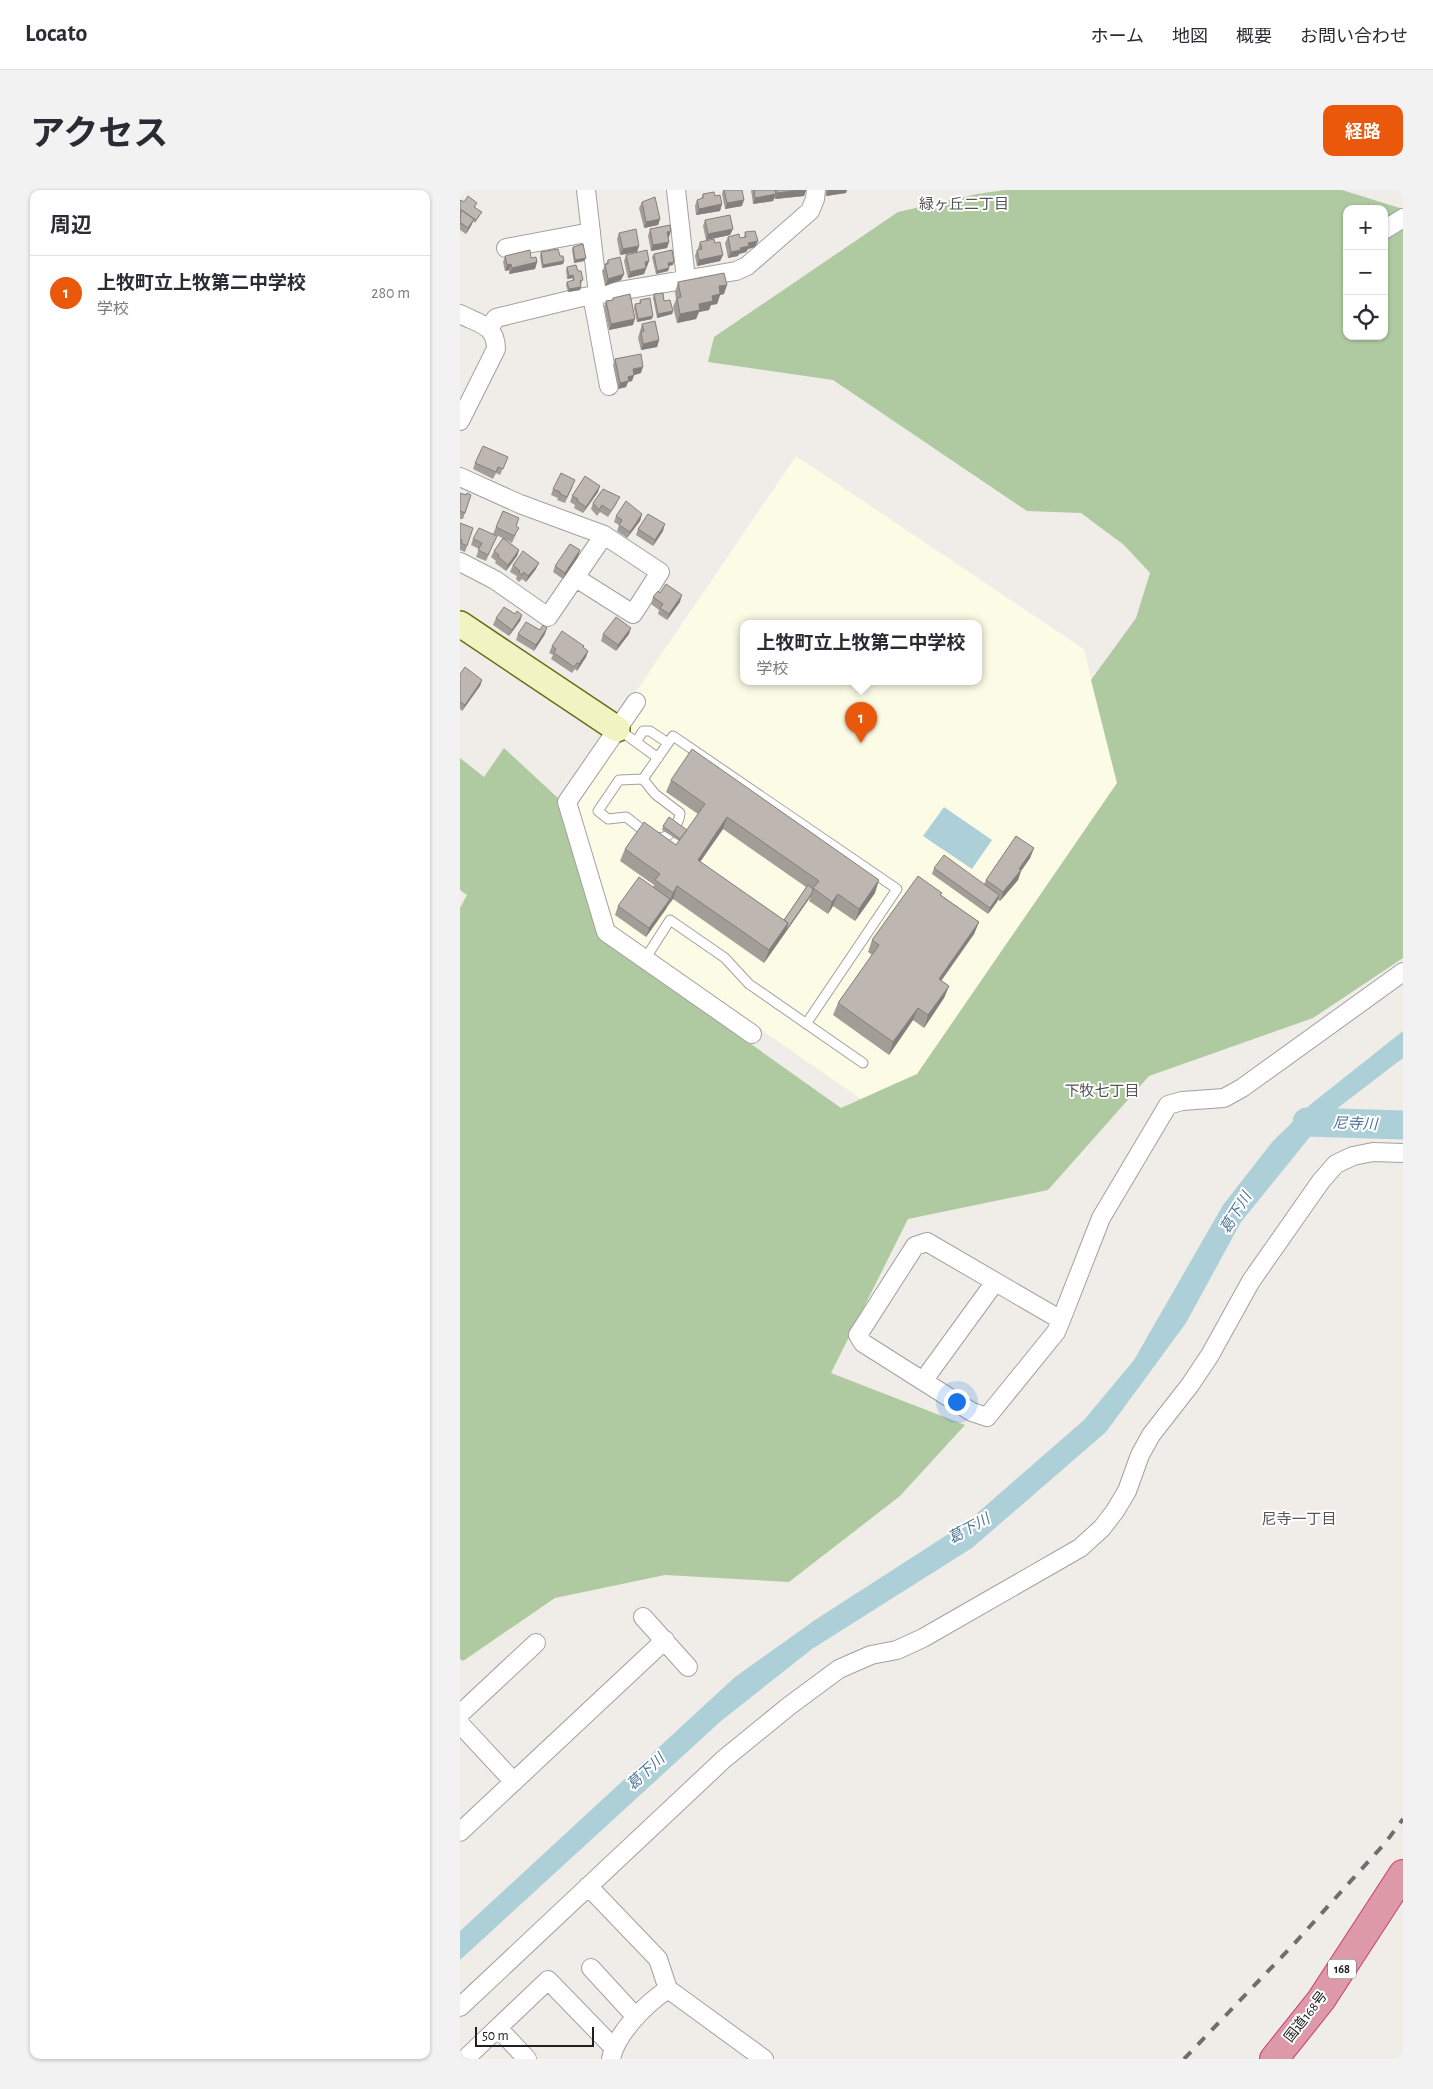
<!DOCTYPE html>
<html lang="ja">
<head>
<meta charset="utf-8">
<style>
	:root { --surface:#fff; --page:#f2f2f3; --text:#2b2b33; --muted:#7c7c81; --line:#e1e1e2; --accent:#ea580c }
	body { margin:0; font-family:"Alegreya Sans","Noto Sans JP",sans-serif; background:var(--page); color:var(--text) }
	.controls { position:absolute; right:15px; top:15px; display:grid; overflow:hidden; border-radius:10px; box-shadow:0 1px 4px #0004 }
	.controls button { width:45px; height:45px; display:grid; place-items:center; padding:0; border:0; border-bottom:1px solid var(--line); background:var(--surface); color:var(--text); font:25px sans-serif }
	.scale { position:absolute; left:15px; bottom:12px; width:119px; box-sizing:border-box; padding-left:5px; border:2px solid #202020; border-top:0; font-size:14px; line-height:18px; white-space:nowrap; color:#202020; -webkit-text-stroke:4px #fff; paint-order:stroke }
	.you { position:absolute; left:496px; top:1211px; width:18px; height:18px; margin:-12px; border:4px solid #fff; border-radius:50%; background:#1a73e8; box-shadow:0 0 0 8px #1a73e833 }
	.badge { display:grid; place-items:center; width:32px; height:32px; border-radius:50%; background:var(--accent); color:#fff; font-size:16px; font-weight:700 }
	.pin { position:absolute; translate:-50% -41px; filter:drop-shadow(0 1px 2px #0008) }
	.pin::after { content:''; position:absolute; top:26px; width:18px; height:15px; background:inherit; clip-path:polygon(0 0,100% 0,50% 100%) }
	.popup { position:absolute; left:280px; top:430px; width:242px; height:65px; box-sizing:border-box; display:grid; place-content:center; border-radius:10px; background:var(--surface); filter:drop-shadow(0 1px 4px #0005); font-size:16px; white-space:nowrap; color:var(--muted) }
	.popup b { font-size:19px; color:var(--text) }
	.popup::after { content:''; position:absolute; left:50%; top:100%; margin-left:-10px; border:10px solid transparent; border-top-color:var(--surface) }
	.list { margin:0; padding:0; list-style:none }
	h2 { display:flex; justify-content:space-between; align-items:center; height:65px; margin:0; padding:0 20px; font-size:21px }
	h2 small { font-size:16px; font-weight:400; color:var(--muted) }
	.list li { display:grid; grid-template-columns:32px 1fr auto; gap:15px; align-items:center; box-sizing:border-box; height:75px; padding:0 20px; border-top:1px solid var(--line) }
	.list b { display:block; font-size:19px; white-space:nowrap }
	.list p { margin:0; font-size:16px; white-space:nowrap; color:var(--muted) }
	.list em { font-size:16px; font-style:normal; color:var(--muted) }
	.icon { flex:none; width:28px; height:28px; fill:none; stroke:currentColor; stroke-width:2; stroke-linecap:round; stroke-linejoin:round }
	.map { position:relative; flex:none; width:943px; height:1869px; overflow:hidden; border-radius:10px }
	header { display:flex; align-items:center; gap:30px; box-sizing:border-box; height:70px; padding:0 25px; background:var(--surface); border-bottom:1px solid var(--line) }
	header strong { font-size:24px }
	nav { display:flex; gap:28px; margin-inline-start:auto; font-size:18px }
	.intro { display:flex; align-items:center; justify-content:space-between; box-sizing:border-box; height:120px; padding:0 30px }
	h1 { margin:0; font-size:35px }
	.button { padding:12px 22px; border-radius:10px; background:var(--accent); color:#fff; font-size:18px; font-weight:700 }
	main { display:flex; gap:30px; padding:0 30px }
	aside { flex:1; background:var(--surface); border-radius:10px; box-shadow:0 1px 4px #0004 }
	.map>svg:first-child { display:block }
	.education { fill:#fcfbe5; fill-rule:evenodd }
	.forest { fill:#afcaa1; fill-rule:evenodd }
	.water { fill:#add0d8 }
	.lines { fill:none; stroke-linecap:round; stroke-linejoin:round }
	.river { stroke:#add0d8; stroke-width:29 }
	.lane-casing { stroke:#a1a1a1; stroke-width:11 }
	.street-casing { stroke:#a1a1a1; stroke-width:20 }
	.secondary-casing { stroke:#676d11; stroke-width:28 }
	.highway-casing { stroke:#c83b70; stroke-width:30 }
	.lane { stroke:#fff; stroke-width:9 }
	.street { stroke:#fff; stroke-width:18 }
	.secondary { stroke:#f2f3c3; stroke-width:25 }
	.highway { stroke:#de99a8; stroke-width:28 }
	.rail { stroke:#6e6e6e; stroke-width:4; stroke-dasharray:10 10; stroke-linecap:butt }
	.wall { fill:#a39d98; fill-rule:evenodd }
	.shaded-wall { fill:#847f7c }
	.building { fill:#bdb6b1; stroke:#847f7c }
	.labels { text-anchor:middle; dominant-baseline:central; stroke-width:4; stroke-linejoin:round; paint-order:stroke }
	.shield { fill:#fff; stroke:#636363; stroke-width:1 }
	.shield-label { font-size:12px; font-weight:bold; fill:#202020 }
	.street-label { font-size:14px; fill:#202020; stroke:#fff }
	.neighbourhood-label { font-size:15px; fill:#535353; stroke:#fff }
	.water-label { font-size:15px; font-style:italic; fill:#507697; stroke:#fff }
</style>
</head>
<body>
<header>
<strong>Locato</strong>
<nav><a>ホーム</a><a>地図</a><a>概要</a><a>お問い合わせ</a></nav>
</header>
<div class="intro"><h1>アクセス</h1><a class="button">経路</a></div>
<main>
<aside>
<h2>周辺<small></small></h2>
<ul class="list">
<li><span class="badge">1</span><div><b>上牧町立上牧第二中学校</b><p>学校</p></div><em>280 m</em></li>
</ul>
</aside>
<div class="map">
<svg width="943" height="1869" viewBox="0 0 943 1869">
	<rect width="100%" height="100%" fill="#f0ede8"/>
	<path class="education" d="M336,266L624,459L657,593L457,884L401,909L153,737L114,614L173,506ZM284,434H518V492H284Z"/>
	<path class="forest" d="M545,0H882L943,19V768L853,828L689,886L588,1000L448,1029L371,1183L505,1235L440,1306L329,1392L205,1385L95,1408L3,1471L0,1469V718L7,705L0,700V568L24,587L44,558L99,609L143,749L381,918L457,884L657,593L631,490L676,428L690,383L664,355L621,323L567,321L373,190L248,172L254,147L438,22L517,4ZM887,19H924V146H887Z"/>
	<path class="water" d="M484,617L532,650L512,679L463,646Z
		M943,841V868L866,927L781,1032L726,1133L646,1242L512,1358L352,1459L261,1531L0,1770V1741L275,1487L355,1430L507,1332L624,1230L674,1170L763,1015L813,951L851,914Z"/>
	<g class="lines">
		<path class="river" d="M847,932L943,935"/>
		<g class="lane-casing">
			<path id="lane" d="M158,539L198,568
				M176,552L183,541H190L208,553
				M183,589L195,604L220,623C220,630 216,635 212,641C199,659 179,636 166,627L148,629L138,621L159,590L183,589L213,546L437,699L346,834
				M185,769L210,730L265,768L289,794L403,873"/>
		</g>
		<g class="street-casing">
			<path id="street" d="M126,0L138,104
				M216,0L226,89
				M924,40L943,28
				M46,58L131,42
				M132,105L149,196
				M0,124C19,134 36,135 36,159L0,231
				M29,138L36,128L118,108L276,81L287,76L350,21L355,9L356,0
				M0,287L60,314L144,345L200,382L173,424L116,388
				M0,372L35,390L88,427L144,345
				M176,512L107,612L146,742L292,844
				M601,1130L467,1052L455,1056L398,1145L403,1153L512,1222L527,1227L596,1142L601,1130L641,1028L708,915L722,911L764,908L782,898L943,782
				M463,1191L535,1092
				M183,1427L228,1477
				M0,1524L76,1453
				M0,1534L54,1592
				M0,1642L205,1450
				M128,1696L198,1769L208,1799L304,1869
				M131,1778L176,1827
				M0,1817L264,1569L329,1516L379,1479L411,1465L437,1460L463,1448L620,1358L642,1338L655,1321L667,1301L680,1265L691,1245L730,1195L750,1165L791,1091L861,991L876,974L893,966L913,962L943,963
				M38,1838L67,1869
				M5,1869L88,1790L153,1857
				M151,1869C156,1843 187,1813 208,1799"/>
		</g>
		<g class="secondary-casing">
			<path id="secondary" d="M0,434L157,539"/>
		</g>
		<g class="highway-casing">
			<path id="highway" d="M814,1869L861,1810L943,1684"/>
		</g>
		<use href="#lane" class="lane"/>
		<use href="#street" class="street"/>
		<use href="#secondary" class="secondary"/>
		<use href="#highway" class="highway"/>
		<path class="rail" d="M724,1869L833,1755L926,1652L943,1629"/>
	</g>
	<path class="wall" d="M263,0H282V16L265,19L262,4Z
		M291,0H346L344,6L315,9V7L313,11L293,14Z
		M365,0H387L386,3L366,6Z
		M243,4L255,6L262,14L260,21L236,25L235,16L237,10L241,9Z
		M0,11L17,13L15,17L20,25L15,33L13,31L11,36L6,44L0,40Z
		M182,12L200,29L198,35L184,38L179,18Z
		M245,30L270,45L246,50L243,36Z
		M190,39L211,41L208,47L209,52L207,58L191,61L188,46Z
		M285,42L298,51L295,57L288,59L286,62L279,64L278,66L268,68L265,53L268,47L280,48H284Z
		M159,43L179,56L177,62L160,65L157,49Z
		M240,52L255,53L263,65L260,71L237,76L235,66L237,60H238V58Z
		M113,57L126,68L124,71L114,73L112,60Z
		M81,62L100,66L104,71L103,74L82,78L80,66Z
		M194,64L213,75L209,76V78L208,81L196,84L192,67Z
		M166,65L189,71L184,84L168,88L164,71Z
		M45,66L71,68L77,72L75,79L49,84V80L45,81L43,72Z
		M148,70L164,84L161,90L145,96L142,81Z
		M107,77L118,81L122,93H121L120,100L108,102L106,95L107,92L113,91L112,88L107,89L106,80Z
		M218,92L264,104L260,105L257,114L251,115L249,120L239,122L236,129L217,133L213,117L216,109L215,102Z
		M194,104L213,121L212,124L197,128L193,108Z
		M153,108L173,135L149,140L144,117L146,111L152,110Z
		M180,110L192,129L177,132L174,118L175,114H179Z
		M182,134L199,150L197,157L181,160L178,148Z
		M155,169L181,183L174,185L172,191L168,192L166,197L158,199L153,175Z
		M48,267L40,285L36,283L33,289L13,279L15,273Z
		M113,296L105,313L97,310L98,308L91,305L93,299Z
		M138,302L123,323L114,318L115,315L110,312L112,306Z
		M0,303L6,305H11L3,329H0Z
		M133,313H157L148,327L140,322L137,326L131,319Z
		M182,324L180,331L167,348L157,341L159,335L154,332L156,326Z
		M0,333L13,338L5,362L0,360Z
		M56,336V344L52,353L45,349L59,360L57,366L46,381L35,373L36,371L31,367L34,361L43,348L33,344L36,337Z
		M178,339L203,341L193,356L176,345Z
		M37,346L26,371L16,367L19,359L11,355L13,349Z
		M118,367L103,389L93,382L95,376Z
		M53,375L76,379L66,392L62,389L59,392L56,389L57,386L50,382Z
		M200,403L220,412L207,430L198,424L199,420L191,414L193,407Z
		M62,425L60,431L49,446L33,435L36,428Z
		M58,444H85L74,461L56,450Z
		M143,444H169L156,461L141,451Z
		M92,456L123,458L128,461L126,467L117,481L115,479L112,483L91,469L93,465L89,463Z
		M0,484L22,490L20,496L2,521L0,519Z
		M211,590L415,703L395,731L373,716L368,724L349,711L351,706L304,773L213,709L186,747L155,725L158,716L193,697L194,695L160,671L165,659L216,655L219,651L202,640L203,636L227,640L238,624L206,602ZM263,639L346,697L324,730L240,672Z
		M574,658L570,668L561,681L558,690L540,711L538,710L528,724L472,684L474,678L524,694L526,690Z
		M481,705L519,732L514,744L481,791L489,796L484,808L464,838L453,830L429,865L373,825L378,813L412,765L408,762L412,750Z"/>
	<path class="shaded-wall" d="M341,0H346L344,6L315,9L317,3Z
		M368,0H387L386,3L366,6Z
		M316,4L313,11L293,14L295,8Z
		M284,10L282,16L265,19L267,13Z
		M262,14L260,21L236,25L239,19Z
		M14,29L11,36L6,44L8,38Z
		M200,29L198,35L184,38L186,32Z
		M273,39L270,45L246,50L248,44Z
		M211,41L209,47L205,48L207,42Z
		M298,51L295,57L288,59L286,62L279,64L278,66L268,68L271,62L280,58L288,53Z
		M209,52L207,58L191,61L193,55Z
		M179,56L177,62L160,65L163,59Z
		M263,65L260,71L237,76L239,70Z
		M126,68L124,71L114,73L115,70Z
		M104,71L103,74L82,78L83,75Z
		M189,71L184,84L168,88L170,82L185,72Z
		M77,72L75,79L49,84L52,78Z
		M214,72L213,75L207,76L208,73Z
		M51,74L49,80L45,81L47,75Z
		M209,78L208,81L196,84L197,81Z
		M164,84L161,90L145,96L148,89Z
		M113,85L112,88L107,89L109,86Z
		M267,95L264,104L260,105L257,114L251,115L249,120L239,122L236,129L217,133L220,124L252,106L259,96Z
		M121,97L120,100L108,102L109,99Z
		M213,121L212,124L197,128L198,124Z
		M193,126L192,129L177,132L178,129Z
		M175,129L173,135L149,140L151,134Z
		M199,150L197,157L181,160L183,154Z
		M183,177L181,183L171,186L173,179Z
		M174,185L172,191L168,192L166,197L158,199L160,193L168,187Z
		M140,296L138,302L123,323L126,317Z
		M182,324L180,331L167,348L170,342Z
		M205,334L203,341L193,356L195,350Z
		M59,360L57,366L46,381L48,375Z
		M120,360L118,367L103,389L105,383Z
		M79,373L76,379L66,392L68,386Z
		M222,405L220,412L207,430L209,424Z
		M62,425L60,431L49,446L52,440Z
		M87,438L85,444L74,461L76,455Z
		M171,438L169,444L156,461L158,455Z
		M128,461L126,467L117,481L119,474Z
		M22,490L20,496L2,521L5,515Z
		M267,627L263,639L233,682L238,670Z
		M574,658L570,668L561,681L558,690L540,711L543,702Z
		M419,690L415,703L395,731L399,719Z
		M217,696L213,709L208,715L213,703Z
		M352,703L351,706L304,773L309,760L328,733Z
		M378,704L373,716L368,724L372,712Z
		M539,705L537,712L528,724L530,718Z
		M210,709L206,719L186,747L189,738Z
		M519,732L514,744L474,801L479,789Z
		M489,796L484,808L464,838L468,825Z
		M458,818L453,830L429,865L433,852Z"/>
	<path class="building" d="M264,0H282L284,10L267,13Z
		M294,0H315L316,4L295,8Z
		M317,0H341L317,3Z
		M254,2L255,6L260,5L262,14L239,19L237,10L243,8V4Z
		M8,6L17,13L14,17L22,22L16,30L0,19V11L1,10L4,12Z
		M195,7L200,29L186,32L182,12Z
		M1,20L14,29L8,38L1,33L0,35Z
		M270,25L273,39L248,44L245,30Z
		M210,35L211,41L207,42L209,52L193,55L190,39Z
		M176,39L179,56L163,59L159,43Z
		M295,41L298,51L288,53L289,56L280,58L281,60L271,62L268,47L279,44L280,48L286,47L285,42Z
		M254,49L255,53L260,52L263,65L239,70L237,60L242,59L240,52Z
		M123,54L126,68L115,70L113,57Z
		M98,59L100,66H103L104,71L83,75L81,62Z
		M70,60L71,68L76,67L77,72L52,78L51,74L47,75L45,66Z
		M187,60L189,71L185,72L186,78L170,82L166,65Z
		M212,60L214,72L208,73L209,78L197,81L194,64Z
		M160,67L164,84L148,89L145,74H148V70Z
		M116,75L118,81H121L123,90L120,91L121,97L109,99L107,92L114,90L113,85L109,86L107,77Z
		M264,83L267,95L259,96L260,104L252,106L253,111L239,114L240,120L220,124L217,108L221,107L218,92Z
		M203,103L204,111L210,110L213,121L198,124L194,104Z
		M170,104L175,129L151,134L146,111L153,110V108Z
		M190,108L193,126L178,129L175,114L181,113L180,110Z
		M195,131L199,150L183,154L181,142L184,141L182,134Z
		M181,164L183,177L173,179L174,185L168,187L169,191L160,193L155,169Z
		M23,256L48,267L43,279L38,277L36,282L15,273Z
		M101,283L115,290L107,307L100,304V302L93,299Z
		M125,286L140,296L126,317L117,311L118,309L112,306Z
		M143,299L160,307L151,321L142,315L139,320L133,313Z
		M0,303L6,305L7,303L11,305L5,323L0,321Z
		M166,311L182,324L170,342L159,335L162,330L156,326Z
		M43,321L59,328L56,336L59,338L54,346L36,337Z
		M188,324L205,334L195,350L178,339Z
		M0,333L13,338L7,356L1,353L2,350L0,349Z
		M19,338L37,346L28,365L18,360L22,353L13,349Z
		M43,348L59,360L48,375L38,367L39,365L34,361Z
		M110,354L120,360L105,383L95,376Z
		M63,361L79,373L68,386L64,382L62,385L58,382L60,381L53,375Z
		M206,394L222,405L209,424L200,418L203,414L193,407L198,401L200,403Z
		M44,417L55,424L57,421L62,425L52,440L36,428Z
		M156,427L171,438L158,455L143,444Z
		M66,432L80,440L83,435L87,438L76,455L58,444Z
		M102,441L124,456L123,457L128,461L119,474L117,473L114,477L94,463L96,459L92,456Z
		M5,477L22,490L5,515L0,512V484Z
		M232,559L419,690L399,719L378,704L372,712L353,698L359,691L267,627L238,670L328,733L309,760L217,696L213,703L195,690L200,684L165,659L184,632L216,655L245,614L211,590Z
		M209,627L227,640L220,649L203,636Z
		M556,646L574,658L559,679L561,680L543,702L526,690Z
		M484,665L539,705L530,718L474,678Z
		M458,686L482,703L480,705L519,732L479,789L489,796L468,825L458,818L433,852L378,813L419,755L412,750Z
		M179,687L210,709L189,738L158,716Z
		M348,695L353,699L352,703L325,742L328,733L324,730Z"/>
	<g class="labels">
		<rect class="shield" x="868" y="1769.5" width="28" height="19" rx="4"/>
		<g class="shield-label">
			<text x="882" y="1779">168</text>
		</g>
		<g class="street-label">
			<text transform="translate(846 1827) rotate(-52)">国道168号</text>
		</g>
		<g class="neighbourhood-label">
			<text x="504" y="14">緑ヶ丘二丁目</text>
			<text x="642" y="901">下牧七丁目</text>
			<text x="839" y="1329">尼寺一丁目</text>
		</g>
		<g class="water-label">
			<text transform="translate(895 934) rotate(2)">尼寺川</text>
			<text transform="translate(776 1023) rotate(-58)">葛下川</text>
			<text transform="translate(509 1339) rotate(-29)">葛下川</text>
			<text transform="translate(186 1582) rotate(-43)">葛下川</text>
		</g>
	</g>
</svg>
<div class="controls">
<button>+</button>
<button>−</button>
<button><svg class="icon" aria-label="locate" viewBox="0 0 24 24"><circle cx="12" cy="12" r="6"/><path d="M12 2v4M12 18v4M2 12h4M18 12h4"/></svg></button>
</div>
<div class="scale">50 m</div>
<div class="you"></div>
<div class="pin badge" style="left:401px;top:553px">1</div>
<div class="popup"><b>上牧町立上牧第二中学校</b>学校</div>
</div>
</main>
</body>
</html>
